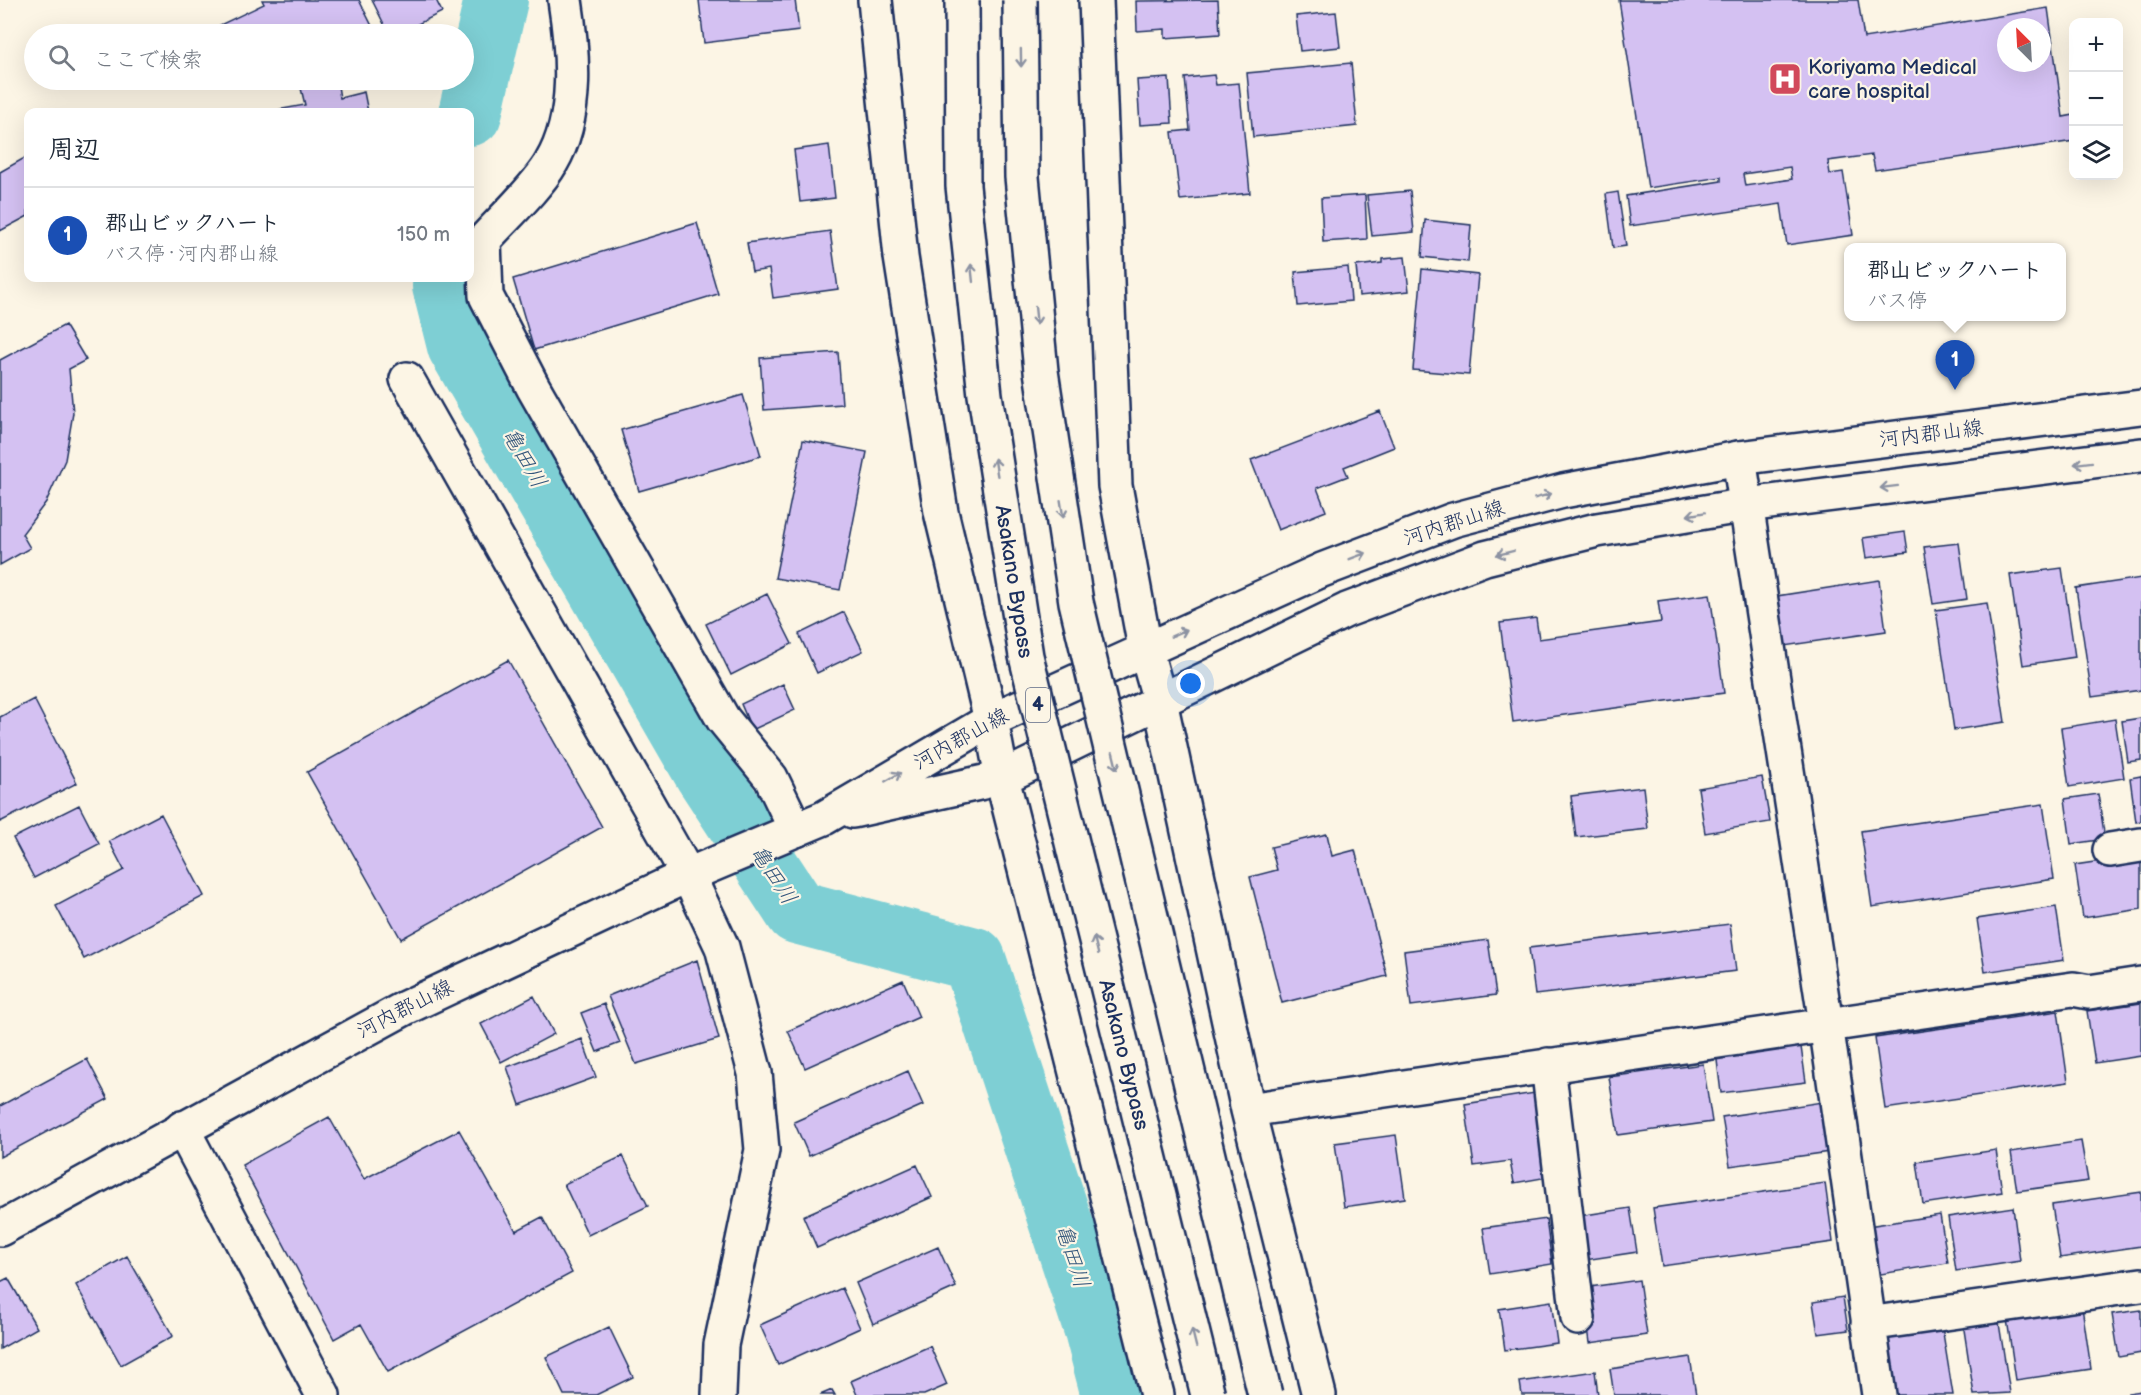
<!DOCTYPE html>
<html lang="ja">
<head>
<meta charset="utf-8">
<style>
	:root { --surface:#fff; --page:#f6f6f7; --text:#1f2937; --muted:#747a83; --line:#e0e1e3; --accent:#ea580c }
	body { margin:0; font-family:"Balsamiq Sans","Klee One",sans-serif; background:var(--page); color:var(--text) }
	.controls { position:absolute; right:18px; top:18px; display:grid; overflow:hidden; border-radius:12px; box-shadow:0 6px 24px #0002 }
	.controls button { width:54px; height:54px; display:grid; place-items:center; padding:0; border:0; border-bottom:2px solid var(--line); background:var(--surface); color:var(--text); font:30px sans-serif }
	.compass { position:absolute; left:1997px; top:18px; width:54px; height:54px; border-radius:50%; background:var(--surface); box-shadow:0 6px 24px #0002; rotate:336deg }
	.you { position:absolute; left:1191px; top:684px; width:21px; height:21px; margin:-15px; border:4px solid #fff; border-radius:50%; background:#1a73e8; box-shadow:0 0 0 9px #1a73e833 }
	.badge { display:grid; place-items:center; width:39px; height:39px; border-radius:50%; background:var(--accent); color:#fff; font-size:20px; font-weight:700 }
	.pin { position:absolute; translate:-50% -50px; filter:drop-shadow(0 2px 3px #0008) }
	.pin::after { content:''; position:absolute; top:32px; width:21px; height:18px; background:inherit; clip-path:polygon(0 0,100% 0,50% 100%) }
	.popup { position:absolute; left:1844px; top:243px; width:222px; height:78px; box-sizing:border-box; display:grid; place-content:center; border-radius:12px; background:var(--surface); filter:drop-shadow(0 2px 4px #0005); font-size:20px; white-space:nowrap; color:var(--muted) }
	.popup b { font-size:22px; color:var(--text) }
	.popup::after { content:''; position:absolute; left:50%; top:100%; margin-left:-12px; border:12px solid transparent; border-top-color:var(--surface) }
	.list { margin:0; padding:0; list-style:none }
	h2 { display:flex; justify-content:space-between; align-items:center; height:78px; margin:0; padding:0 24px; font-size:26px }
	h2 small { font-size:20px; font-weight:400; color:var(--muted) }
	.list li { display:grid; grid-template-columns:39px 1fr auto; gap:18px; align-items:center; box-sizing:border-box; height:96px; padding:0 24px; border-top:2px solid var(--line) }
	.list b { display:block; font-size:22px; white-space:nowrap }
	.list p { margin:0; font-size:20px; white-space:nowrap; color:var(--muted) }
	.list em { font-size:20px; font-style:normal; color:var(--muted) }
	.icon { flex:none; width:33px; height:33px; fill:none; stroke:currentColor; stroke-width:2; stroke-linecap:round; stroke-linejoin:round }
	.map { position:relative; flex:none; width:2141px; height:1395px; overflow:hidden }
	.search { position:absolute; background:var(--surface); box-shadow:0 6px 24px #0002; left:24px; top:24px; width:450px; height:66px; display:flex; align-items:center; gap:15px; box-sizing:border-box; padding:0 21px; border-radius:33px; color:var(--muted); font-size:22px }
	.panel { position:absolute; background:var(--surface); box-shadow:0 6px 24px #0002; left:24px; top:108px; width:450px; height:174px; border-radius:12px }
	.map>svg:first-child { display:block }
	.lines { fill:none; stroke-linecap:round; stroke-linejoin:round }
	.river { stroke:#7ecfd4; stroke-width:64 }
	.building { fill:#d4c1f2; stroke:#1b2f5e; stroke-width:1.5; fill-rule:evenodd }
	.minor-casing { stroke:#1b2f5e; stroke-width:38 }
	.major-casing { stroke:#1b2f5e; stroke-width:38 }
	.minor { stroke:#fcf5e5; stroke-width:33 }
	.major { stroke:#fcf5e5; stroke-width:33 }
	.highway-bridge-casing { stroke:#1b2f5e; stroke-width:38; stroke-linecap:butt }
	.highway-bridge { stroke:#fcf5e5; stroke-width:33 }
	.oneway { stroke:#8c92a2 }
	.labels { text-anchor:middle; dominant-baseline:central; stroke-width:4.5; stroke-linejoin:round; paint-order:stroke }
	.shield { fill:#fcf5e5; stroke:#5e6a86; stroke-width:1.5 }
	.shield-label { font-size:20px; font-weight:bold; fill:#1b2f5e }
	.poi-label { font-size:21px; fill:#1b2f5e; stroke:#fcf5e5; text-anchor:start }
	.street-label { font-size:21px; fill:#1b2f5e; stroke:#fcf5e5 }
	.water-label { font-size:22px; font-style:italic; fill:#34577c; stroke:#fcf5e5 }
</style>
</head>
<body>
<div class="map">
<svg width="2141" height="1395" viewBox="0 0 2141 1395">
	<rect width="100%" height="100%" fill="#fcf5e5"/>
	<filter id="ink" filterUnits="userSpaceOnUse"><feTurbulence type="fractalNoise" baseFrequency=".0167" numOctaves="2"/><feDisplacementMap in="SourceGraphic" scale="12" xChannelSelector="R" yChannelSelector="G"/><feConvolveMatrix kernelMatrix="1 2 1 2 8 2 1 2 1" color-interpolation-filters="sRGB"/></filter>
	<g filter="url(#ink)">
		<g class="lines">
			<path class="river" d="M470,114L496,0
				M445,278L444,286L459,346L706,773L797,912L974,959L1096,1330L1113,1395"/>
		</g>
		<path class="building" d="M262,0H359L373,28L361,34H225L220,25L264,4Z
			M372,0H436L442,12L398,34H389Z
			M699,0H795L799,31L704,43Z
			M1218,0L1220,34L1165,38V29L1137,31L1136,1Z
			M1619,0H1858L1864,38L2048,8L2063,117L2074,115V141L1875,170L1872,155L1828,161L1830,174L1843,172L1853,235L1787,245L1781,204L1630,226L1626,196L1721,181V177L1648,188ZM2006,27H2042V63H2006ZM1790,167L1792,179L1745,186L1743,174Z
			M1336,12L1340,47L1300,51L1296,16Z
			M1351,63L1357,126L1253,137L1247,73Z
			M1214,75L1216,85L1239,83L1250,193L1180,200L1172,132L1190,130L1185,78Z
			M1169,78L1172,123L1140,125L1137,80Z
			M248,80H270L253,88Z
			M299,80H337L340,98L364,92L368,112H266L305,105Z
			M829,145L835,198L800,202L794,150Z
			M28,156V216L0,231V172Z
			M1410,191L1414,232L1372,236L1367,195Z
			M1618,192L1626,246L1613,248L1606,194Z
			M1365,195L1367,239L1323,242L1321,198Z
			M1425,220L1471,225L1468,262L1422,257Z
			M697,223L718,294L534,350L513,279Z
			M830,231L838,289L773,298L769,269L752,272L747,243Z
			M1405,257L1409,291L1359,296L1356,266L1382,263V259Z
			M1348,267L1351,301L1298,306L1295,272Z
			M1422,269L1478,275L1469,375L1413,370Z
			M65,325L86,360L69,369L73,413L65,460L46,502L22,534L30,548L0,565V360Z
			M838,352L842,404L764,410L760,358Z
			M743,395L761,456L639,491L621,430Z
			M1380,411L1394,447L1344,467L1348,476L1317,488L1326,511L1278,530L1251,460Z
			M803,440L867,452L840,590L775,578Z
			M1905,532L1908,552L1866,558L1863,538Z
			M1959,543L1967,599L1933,604L1924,547Z
			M2062,568L2075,657L2023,665L2010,575Z
			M2141,578V690L2092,697L2076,588Z
			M1879,580L1886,631L1784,646L1777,596Z
			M767,594L792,644L731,675L706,624Z
			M1710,594L1724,693L1513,722L1500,623L1536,618L1539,639L1661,622L1658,601Z
			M1987,603L2005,722L1954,730L1936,610Z
			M844,612L863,651L817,673L799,634Z
			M508,660L602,827L401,939L307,772Z
			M783,684L795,710L752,730L741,704Z
			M34,699L77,783L0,822V717Z
			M2141,718V760L2128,762L2122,721Z
			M2115,719L2124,778L2069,787L2061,728Z
			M2141,776V821L2136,822L2130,778Z
			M1762,777L1770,822L1705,833L1698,788Z
			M1643,787L1648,829L1576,837L1571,796Z
			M2098,794L2105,839L2071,844L2065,799Z
			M2043,804L2054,879L1872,907L1861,831Z
			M79,805L99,844L34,878L13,838Z
			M161,814L204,896L84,959L56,906L124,870L109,841Z
			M1327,834L1332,856L1355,850L1387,976L1282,1003L1250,877L1277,870L1271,847Z
			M2141,855V909L2083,918L2075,865Z
			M2056,907L2064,960L1985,972L1977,919Z
			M1730,924L1736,971L1535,995L1529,948Z
			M1488,940L1496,995L1411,1006L1404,951Z
			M697,960L719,1039L636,1064L608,996Z
			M903,980L919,1017L805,1068L788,1031Z
			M534,996L554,1034L501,1062L481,1024Z
			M2141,1003V1056L2095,1063L2087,1011Z
			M604,1004L620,1043L597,1052L581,1013Z
			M2058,1011L2068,1082L1885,1109L1875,1038Z
			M582,1039L596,1077L520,1105L507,1067Z
			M1800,1040L1806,1082L1721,1093L1716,1052Z
			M87,1059L108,1099L0,1157V1106Z
			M1703,1064L1712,1122L1618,1135L1609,1077Z
			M908,1071L923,1105L809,1156L794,1122Z
			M1535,1093L1548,1177L1514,1183L1510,1161L1474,1166L1465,1104Z
			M1822,1102L1829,1152L1730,1166L1722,1117Z
			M329,1117L364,1179L459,1130L516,1231L542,1217L572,1273L388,1372L361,1324L334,1339L242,1165Z
			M1396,1135L1405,1198L1344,1207L1335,1143Z
			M2081,1141L2088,1181L2017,1191L2011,1152Z
			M1996,1150L2002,1192L1923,1204L1917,1162Z
			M623,1156L648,1206L588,1235L564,1184Z
			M917,1165L932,1197L817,1248L803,1216Z
			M1825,1183L1833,1242L1662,1266L1653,1208Z
			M2141,1192V1246L2060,1258L2052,1205Z
			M2013,1207L2020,1261L1956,1271L1948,1217Z
			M1630,1208L1637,1252L1585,1260L1579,1216Z
			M1940,1215L1948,1263L1875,1275L1868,1226Z
			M1546,1219L1552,1264L1490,1274L1483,1228Z
			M938,1247L956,1287L873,1324L856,1283Z
			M127,1256L173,1336L121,1365L76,1285Z
			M8,1278L37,1328L0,1349V1282Z
			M1639,1280L1647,1335L1590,1343L1583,1288Z
			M842,1288L860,1328L778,1365L760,1325Z
			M1843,1297L1848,1330L1818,1334L1813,1302Z
			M1551,1301L1557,1343L1505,1350L1499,1309Z
			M2082,1307L2091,1369L2016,1380L2007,1319Z
			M2141,1310V1353L2119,1357L2112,1314Z
			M1998,1317L2010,1393L1974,1395L1963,1323Z
			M609,1327L633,1377L596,1395H564L546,1357Z
			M1942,1327L1953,1395H1894L1885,1336Z
			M930,1346L947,1385L924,1395H857L851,1381Z
			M1690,1357L1696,1395H1614L1610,1369Z
			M1595,1371L1598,1395H1522L1520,1382Z
			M832,1390L835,1395H820Z
			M2141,1391V1395H2129L2128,1393Z"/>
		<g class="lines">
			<g class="minor-casing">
				<path id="minor" d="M565,0C573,52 579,116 551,163C538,186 503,219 484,240L486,296L533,387L723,719L771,778L796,830
					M875,0L901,257L941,512L991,720L1002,778L1157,1395
					M1096,0L1115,486L1145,648L1160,701L1248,1110L1319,1395
					M407,379L688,875L722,947L755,1073L762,1150L721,1345L719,1395
					M1739,458L1826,1024L1879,1395
					M2110,850L2141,845
					M1548,1065L1578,1318
					M1248,1110L2073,989L2089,992L2141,984
					M182,1128L323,1395
					M1868,1324L2141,1285"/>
			</g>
			<g class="major-casing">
				<path id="major" d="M853,811L1002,778L1347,610L1485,558L1597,530L1747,505L2141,455
					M0,1229L405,1008L688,875L824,818L991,720L1322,570L1453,520L1563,491L1739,458L2141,407"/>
			</g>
			<use href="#minor" class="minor"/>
			<use href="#major" class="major"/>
			<g class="highway-bridge-casing">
				<g id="highway-bridge">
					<path id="s1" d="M962,0L963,186L985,395L1026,656L1208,1395"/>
					<path d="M1020,0L1022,177L1041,371L1076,602L1265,1395"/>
				</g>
			</g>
			<use href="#highway-bridge" class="highway-bridge"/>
		</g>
		<defs><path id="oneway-shaft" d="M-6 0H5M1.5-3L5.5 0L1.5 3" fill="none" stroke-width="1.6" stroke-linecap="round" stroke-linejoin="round" transform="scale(1.5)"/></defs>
		<g class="oneway">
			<use href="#oneway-shaft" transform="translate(1021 58) rotate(89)"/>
			<use href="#oneway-shaft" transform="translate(972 273) rotate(-96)"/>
			<use href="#oneway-shaft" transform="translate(1036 316) rotate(84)"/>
			<use href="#oneway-shaft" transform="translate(2083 463) rotate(173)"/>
			<use href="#oneway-shaft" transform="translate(996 467) rotate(-99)"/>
			<use href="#oneway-shaft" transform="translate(1889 487) rotate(173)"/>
			<use href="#oneway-shaft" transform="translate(1543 496) rotate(-15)"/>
			<use href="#oneway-shaft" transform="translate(1062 509) rotate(81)"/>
			<use href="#oneway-shaft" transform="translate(1696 514) rotate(170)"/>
			<use href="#oneway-shaft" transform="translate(1505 553) rotate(166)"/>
			<use href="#oneway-shaft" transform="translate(1358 556) rotate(-21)"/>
			<use href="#oneway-shaft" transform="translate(1179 633) rotate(-24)"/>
			<use href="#oneway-shaft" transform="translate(1115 761) rotate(76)"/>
			<use href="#oneway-shaft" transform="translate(893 777) rotate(-30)"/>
			<use href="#oneway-shaft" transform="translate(1096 945) rotate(-104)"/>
			<use href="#oneway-shaft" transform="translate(1194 1338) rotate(-104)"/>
		</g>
	</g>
	<defs>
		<g id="hospital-square" transform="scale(1.725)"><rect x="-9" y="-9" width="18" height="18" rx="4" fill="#d1495b" stroke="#fcf5e5"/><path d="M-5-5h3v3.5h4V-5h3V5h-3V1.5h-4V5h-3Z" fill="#fff"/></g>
	</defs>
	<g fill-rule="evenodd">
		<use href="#hospital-square" x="1785" y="79"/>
	</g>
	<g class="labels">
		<rect class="shield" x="1026" y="688" width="24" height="34" rx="4.5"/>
		<g class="shield-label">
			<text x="1038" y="705">4</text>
		</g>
		<g class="poi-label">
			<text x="1808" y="67">Koriyama Medical<tspan x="1808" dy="24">care hospital</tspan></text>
		</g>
		<g class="street-label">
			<text transform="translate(1931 434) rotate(-7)">河内郡山線</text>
			<text transform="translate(1454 523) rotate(-18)">河内郡山線</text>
			<text stroke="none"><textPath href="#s1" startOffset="585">Asakano Bypass</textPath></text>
			<text transform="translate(961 739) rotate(-29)">河内郡山線</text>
			<text transform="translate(405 1009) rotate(-27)">河内郡山線</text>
			<text stroke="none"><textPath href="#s1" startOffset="1071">Asakano Bypass</textPath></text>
		</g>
		<g class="water-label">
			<text transform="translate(524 458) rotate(60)">亀田川</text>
			<text transform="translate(773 875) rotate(57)">亀田川</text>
			<text transform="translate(1072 1256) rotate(72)">亀田川</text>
		</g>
	</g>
</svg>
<div class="controls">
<button>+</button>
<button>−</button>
<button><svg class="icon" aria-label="layers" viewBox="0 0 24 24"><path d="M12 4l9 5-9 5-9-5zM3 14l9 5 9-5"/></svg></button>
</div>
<svg class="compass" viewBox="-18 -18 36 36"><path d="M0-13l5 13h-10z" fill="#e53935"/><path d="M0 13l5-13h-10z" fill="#747a83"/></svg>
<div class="you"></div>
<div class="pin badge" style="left:1955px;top:390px;background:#1a4fb4">1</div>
<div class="popup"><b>郡山ビックハート</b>バス停</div>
<div class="search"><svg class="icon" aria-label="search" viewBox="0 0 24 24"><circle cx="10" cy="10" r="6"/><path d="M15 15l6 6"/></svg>ここで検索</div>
<section class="panel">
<h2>周辺<small></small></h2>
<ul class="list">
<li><span class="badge" style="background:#1a4fb4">1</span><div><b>郡山ビックハート</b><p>バス停 · 河内郡山線</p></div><em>150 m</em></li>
</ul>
</section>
</div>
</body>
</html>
